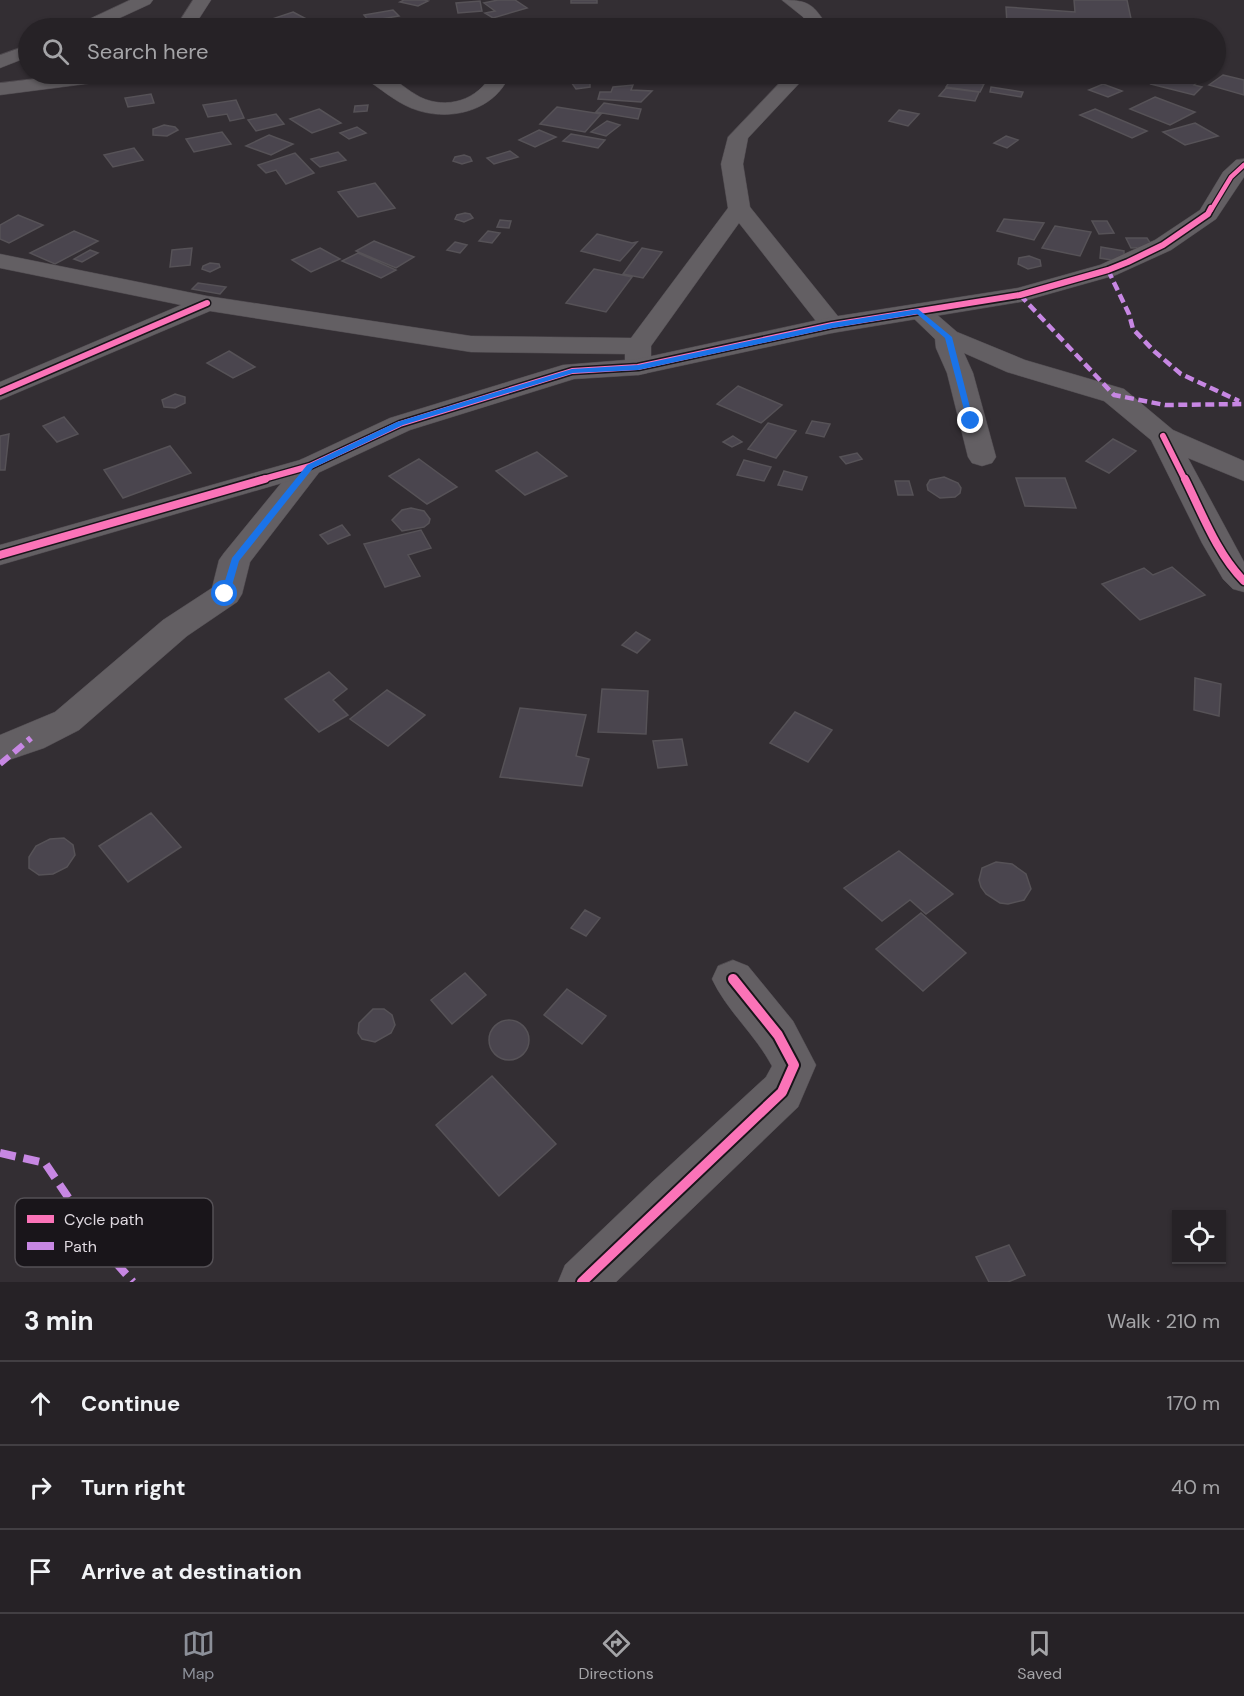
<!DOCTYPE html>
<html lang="en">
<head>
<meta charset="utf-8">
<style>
	:root { --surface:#262226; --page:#2e2a2e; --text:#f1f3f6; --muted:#a4a4a7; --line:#423f43; --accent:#8c9099 }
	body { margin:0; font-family:"DM Sans",sans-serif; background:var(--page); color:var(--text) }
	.controls { position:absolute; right:18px; bottom:18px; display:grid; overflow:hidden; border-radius:0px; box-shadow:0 2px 4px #0004 }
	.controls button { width:54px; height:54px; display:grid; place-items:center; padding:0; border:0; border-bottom:2px solid var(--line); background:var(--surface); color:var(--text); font:30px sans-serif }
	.stop { position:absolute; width:18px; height:18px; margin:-14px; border:4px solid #1a73e8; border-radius:50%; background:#fff }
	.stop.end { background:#1a73e8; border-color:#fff; box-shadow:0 2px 6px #0008 }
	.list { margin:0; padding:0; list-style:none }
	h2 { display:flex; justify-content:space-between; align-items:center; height:78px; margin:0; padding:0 24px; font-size:26px }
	h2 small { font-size:20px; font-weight:400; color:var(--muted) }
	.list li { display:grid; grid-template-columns:39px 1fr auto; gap:18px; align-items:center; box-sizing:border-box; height:84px; padding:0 24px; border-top:2px solid var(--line) }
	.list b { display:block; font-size:22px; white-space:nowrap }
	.list em { font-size:20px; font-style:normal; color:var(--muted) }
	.icon { flex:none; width:33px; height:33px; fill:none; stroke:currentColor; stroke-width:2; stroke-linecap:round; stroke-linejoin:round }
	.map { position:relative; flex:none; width:1244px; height:1282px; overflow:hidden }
	.search { position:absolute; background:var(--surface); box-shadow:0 2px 4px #0004; left:18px; right:18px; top:18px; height:66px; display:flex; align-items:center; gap:15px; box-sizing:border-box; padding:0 21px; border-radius:33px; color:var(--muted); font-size:22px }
	.sheet { height:330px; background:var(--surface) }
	nav { display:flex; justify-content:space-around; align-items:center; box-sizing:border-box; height:84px; border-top:2px solid var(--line); background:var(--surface); font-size:16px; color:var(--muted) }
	nav a { display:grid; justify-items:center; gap:3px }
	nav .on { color:var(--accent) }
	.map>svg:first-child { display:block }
	.building { fill:#4a454e; stroke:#565257; stroke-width:1.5 }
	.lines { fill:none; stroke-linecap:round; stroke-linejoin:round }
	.minor-casing { stroke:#4e494e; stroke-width:1 }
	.tertiary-casing { stroke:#4e494e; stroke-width:1 }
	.minor { fill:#635f63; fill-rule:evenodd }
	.tertiary { fill:#635f63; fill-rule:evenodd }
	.quiet-far2 { stroke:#c787e3; stroke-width:4.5; stroke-dasharray:9 4.5; stroke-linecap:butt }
	.quiet-far1 { stroke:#c787e3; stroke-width:6; stroke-dasharray:12 6; stroke-linecap:butt }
	.quiet { stroke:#c787e3; stroke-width:8; stroke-dasharray:16 8; stroke-linecap:butt }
	.cycleway-far3-casing { stroke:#19151a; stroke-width:7 }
	.cycleway-far2-casing { stroke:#19151a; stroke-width:9 }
	.cycleway-far1-casing { stroke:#19151a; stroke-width:11 }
	.cycleway-casing { stroke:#19151a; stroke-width:14 }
	.cycleway-far3 { stroke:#fb73b8; stroke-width:4.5 }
	.cycleway-far2 { stroke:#fb73b8; stroke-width:6 }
	.cycleway-far1 { stroke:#fb73b8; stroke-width:8 }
	.cycleway { stroke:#fb73b8; stroke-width:10 }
	.route { fill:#1a73e8 }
	.key { fill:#19151a; stroke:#545055; stroke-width:1.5 }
	.key-label { font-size:16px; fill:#dfd9e0 }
</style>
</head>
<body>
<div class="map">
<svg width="1244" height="1282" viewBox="0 0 1244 1282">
	<rect width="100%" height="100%" fill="#332e33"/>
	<path class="building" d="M404,0H424L428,1L418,6L400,2Z
		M498,0H515L527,8L493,18L485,13L495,11L484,3Z
		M571,0H597V3H571Z
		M1074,0H1127L1133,28H1065L1007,24L1006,7L1075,12Z
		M480,1L482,11L458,13L456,3Z
		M393,10L399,16L369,21L364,15Z
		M293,12L314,23L295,28H286L269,20Z
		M609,24L613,28H576Z
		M1162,74H1191L1186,78L1198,81L1194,85L1202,87L1194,95L1151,84Z
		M590,75V87L576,89L569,79Z
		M1223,75L1244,80V95L1209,85Z
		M952,78L984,84L980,92L946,87Z
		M1103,84L1122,91L1108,97L1089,90Z
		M633,85L631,90L652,91L641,102L598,99L600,92H611L613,87Z
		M991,87L1023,92L1021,97L990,92Z
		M946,88L979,92L975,101L939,96Z
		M151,94L154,103L128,107L125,98Z
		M1155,97L1195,112L1170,125L1130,109Z
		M236,100L244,118L230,121L227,114L208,117L203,105Z
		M604,103L641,109L638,119L596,112Z
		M368,105L367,111L354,112L355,106Z
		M557,107L601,114L585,132L540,124Z
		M319,109L341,123L312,133L290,119Z
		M1095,109L1147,131L1132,138L1080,115Z
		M899,110L919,114L908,126L889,121Z
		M276,114L284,124L256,131L248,120Z
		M607,121L620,125L606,136L591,132Z
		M1195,123L1218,136L1185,145L1163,132Z
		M164,125L175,127L178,130L167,136L153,135V129Z
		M357,127L366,133L349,139L340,133Z
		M539,130L556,137L535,147L519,140Z
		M222,132L231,144L194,152L186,139Z
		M571,134L605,140L598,148L563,141Z
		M269,135L293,144L271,155L246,146Z
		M1006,136L1018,140L1007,148L994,143Z
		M134,148L143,160L113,167L104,155Z
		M510,151L518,157L494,164L487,158Z
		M338,152L346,160L320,167L311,159Z
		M295,153L314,173L286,184L276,170L266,173L258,165Z
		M464,155L470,157L472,161L462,164L453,161L455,157Z
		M375,183L395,208L358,217L338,192Z
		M465,213L470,214L473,218L464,222L455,219L457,215Z
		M18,215L43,225L9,243L0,239V225Z
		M1004,219L1044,223L1034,240L997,231Z
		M500,220L511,221L509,228L497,227Z
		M1092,221H1107L1114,233L1099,234Z
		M1055,226L1091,232L1080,256L1042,248Z
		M74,231L98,241L55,264L30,253Z
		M488,231L500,233L492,243L479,241Z
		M597,234L632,243L637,242L620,261L581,251Z
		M1126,238H1147L1153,247L1131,248Z
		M374,241L414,257L396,268L356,251Z
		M455,242L467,245L460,253L447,250Z
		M1101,247L1124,251V262L1100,258Z
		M192,248L190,265L170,267L172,250Z
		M320,248L340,259L311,272L292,260Z
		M642,248L662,252L643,278L623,274Z
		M90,250L98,253L82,262L74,259Z
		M358,253L396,270L381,278L342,261Z
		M1029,256L1040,260L1041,266L1028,269L1018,264L1019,258Z
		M210,263L219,264L220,267L210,272L202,269L203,266Z
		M594,269L632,277L606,312L566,303Z
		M198,283L226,287L220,294L192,289Z
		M229,351L255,367L233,378L207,363Z
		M738,386L782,405L761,423L717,404Z
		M175,394L185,397V403L175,408L164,407L162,400Z
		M64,417L78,434L57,442L43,426Z
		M812,421L830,424L824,437L806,433Z
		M768,423L796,431L776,458L748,449Z
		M9,434L5,470H0V436Z
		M733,436L742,442L732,447L723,442Z
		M1113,439L1136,451L1109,473L1086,461Z
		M170,446L191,473L123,498L104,470Z
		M537,452L567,476L525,495L496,471Z
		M857,453L862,459L846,464L840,457Z
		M419,459L457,487L427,504L389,476Z
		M744,460L771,467L764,481L737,475Z
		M784,471L807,477L802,490L778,485Z
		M944,477L958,483L961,488L960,493L955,497L940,498L928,490L927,485L930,480Z
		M1016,478H1065L1076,508L1025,506Z
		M895,481H909L913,495H898Z
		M411,508L424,511L430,519L429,523L424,527L402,531L392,520L402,510Z
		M342,525L350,535L328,544L320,535Z
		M421,530L431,548L408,555L420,576L385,587L364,544Z
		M1172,567L1205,595L1140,620L1102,584L1144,568L1153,575Z
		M636,632L650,640L637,653L622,645Z
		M329,672L347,689L333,700L348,715L319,732L285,699Z
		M1195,678L1221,684L1219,716L1194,710Z
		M602,689L648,691L646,734L598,732Z
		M387,690L425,715L388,746L350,719Z
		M520,708L586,715L576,756L589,759L582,786L500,777Z
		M795,712L832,730L808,762L770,743Z
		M682,739L687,765L658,768L653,741Z
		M151,813L181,847L128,882L99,846Z
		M64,838L73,845L75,855L67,867L53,874L39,875L29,868V857L36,846L50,839Z
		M899,851L953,894L926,914L910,900L882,921L844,888Z
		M996,862L1012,864L1026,874L1031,889L1024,900L1008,904L1000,903L986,894L981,887L979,880L982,868Z
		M585,910L600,918L586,936L571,928Z
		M921,913L966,953L923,991L876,949Z
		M465,973L486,995L452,1024L431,1000Z
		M567,989L606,1016L582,1044L544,1015Z
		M373,1009H384L392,1015L395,1025L391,1033L375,1042L362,1039L358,1033L359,1023Z
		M489 1040a20 20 0 1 1 40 0a20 20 0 1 1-40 0Z
		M492,1076L556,1144L499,1196L436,1125Z
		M1009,1245L1025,1275L1008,1282H989L976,1257Z"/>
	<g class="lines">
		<g class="minor-casing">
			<path id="minor" d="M130,0H153L150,4L98,28H76L79,24Z
				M193,0H211L193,28H175Z
				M782,0C811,0 813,5 829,28H811L803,17Z
				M28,45V57L0,68V55Z
				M75,74H126L123,78L116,80L0,95V83Z
				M362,74C369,74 379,72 385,74C397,80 408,91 420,97C446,110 479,100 491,74H510C495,112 447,123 411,108C394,101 380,88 364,78Z
				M788,74H808L748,138L743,164L750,207L841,320L845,325L841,330L832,333L823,330L739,223L651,346V367L647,373L638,375L629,373L625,367V354L471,352L210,311L0,400V382L181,305L0,268V254L207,296L471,336L631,338L728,208L721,164L728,137Z
				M918,304L927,306L957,332L1025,360L1124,389L1173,430L1244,461V481L1188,458L1244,562V592L1233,589L1223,579L1202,543L1151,440L1104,401L1007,372L964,353L973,373L996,457L992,463L982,466L972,463L968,457L947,373L936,348L935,339L906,311L909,306Z
				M310,457L320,460L324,466L250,562L242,594L237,602L187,636L79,730L44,748L0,763V735L55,712L163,620L212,588L219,560L224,553L300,460Z
				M733,960L748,966L793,1021L816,1065L798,1107L616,1282H558L565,1265L653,1181L766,1077L772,1066C755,1034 727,1011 712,979L718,966Z"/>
		</g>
		<g class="tertiary-casing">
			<path id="tertiary" d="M1244,159V177L1216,219L1171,250L1116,275L1020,302L832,333L638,375L574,379L410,430L320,472L0,565V545L300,460L390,418L563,365L638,359L832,317L1018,288L1100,265L1155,240L1200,210L1223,172L1236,160Z"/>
		</g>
		<use href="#minor" class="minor"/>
		<use href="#tertiary" class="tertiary"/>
		<path class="quiet-far2" d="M1108,270L1129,314L1133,329L1154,351L1181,374L1239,401
			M1020,295L1114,395L1165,405L1244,404"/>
		<path class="quiet-far1" d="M0,764L31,738"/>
		<path class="quiet" d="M0,1153L45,1163L101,1246L133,1282"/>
		<g class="cycleway-far3-casing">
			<path id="cycleway-far3" d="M1211,210L1231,177L1244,165"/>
		</g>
		<g class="cycleway-far2-casing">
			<path id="cycleway-far2" d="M0,392L207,303
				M1163,436L1185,480
				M260,480L310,466L400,424L572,371L638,367L832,325L1020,295L1108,270L1128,262L1163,245L1208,214L1211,208"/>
		</g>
		<g class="cycleway-far1-casing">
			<path id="cycleway-far1" d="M1185,479C1202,513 1217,554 1244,581
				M0,555L265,479"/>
		</g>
		<g class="cycleway-casing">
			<path id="cycleway" d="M582,1282L782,1092L794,1065L778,1035L733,979"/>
		</g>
		<use href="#cycleway-far3" class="cycleway-far3"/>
		<use href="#cycleway-far2" class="cycleway-far2"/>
		<use href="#cycleway-far1" class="cycleway-far1"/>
		<use href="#cycleway" class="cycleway"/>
	</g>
	<path class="route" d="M918,309L952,337L974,423L967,421L945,338L917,314L832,328L638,370L573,373L403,425L313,468L239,561L229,596L225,597L221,594L232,558L307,465L397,422L572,369L638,365L832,323Z"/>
	<rect x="15" y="1198" width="198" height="69" rx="9" class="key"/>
	<rect x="27" y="1215" width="27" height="8" fill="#fb73b8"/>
	<rect x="27" y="1242" width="27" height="8" fill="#c787e3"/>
	<g class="key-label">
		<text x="64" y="1225">Cycle path</text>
		<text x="64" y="1252">Path</text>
	</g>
</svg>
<div class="controls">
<button><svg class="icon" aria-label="locate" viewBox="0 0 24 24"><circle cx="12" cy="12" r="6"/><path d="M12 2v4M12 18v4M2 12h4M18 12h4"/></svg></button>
</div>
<div class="stop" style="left:225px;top:594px"></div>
<div class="stop end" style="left:971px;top:421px"></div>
<div class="search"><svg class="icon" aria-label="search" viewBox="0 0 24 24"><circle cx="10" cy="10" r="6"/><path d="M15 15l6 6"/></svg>Search here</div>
</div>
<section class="sheet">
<h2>3 min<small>Walk · 210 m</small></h2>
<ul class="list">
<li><svg class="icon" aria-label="ahead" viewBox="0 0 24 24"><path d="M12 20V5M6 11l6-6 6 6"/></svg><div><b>Continue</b></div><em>170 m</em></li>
<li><svg class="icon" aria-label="right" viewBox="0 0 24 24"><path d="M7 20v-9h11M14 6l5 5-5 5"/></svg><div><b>Turn right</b></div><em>40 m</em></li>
<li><svg class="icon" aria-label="arrive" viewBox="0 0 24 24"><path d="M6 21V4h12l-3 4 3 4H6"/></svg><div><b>Arrive at destination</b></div></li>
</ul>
</section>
<nav>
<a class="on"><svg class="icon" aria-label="map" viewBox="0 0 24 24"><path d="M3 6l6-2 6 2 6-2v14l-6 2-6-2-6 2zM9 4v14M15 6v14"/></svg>Map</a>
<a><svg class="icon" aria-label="directions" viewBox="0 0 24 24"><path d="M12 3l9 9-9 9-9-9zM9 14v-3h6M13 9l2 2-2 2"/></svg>Directions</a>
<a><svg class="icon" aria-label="saved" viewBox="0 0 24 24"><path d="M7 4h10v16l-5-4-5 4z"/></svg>Saved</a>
</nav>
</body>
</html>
